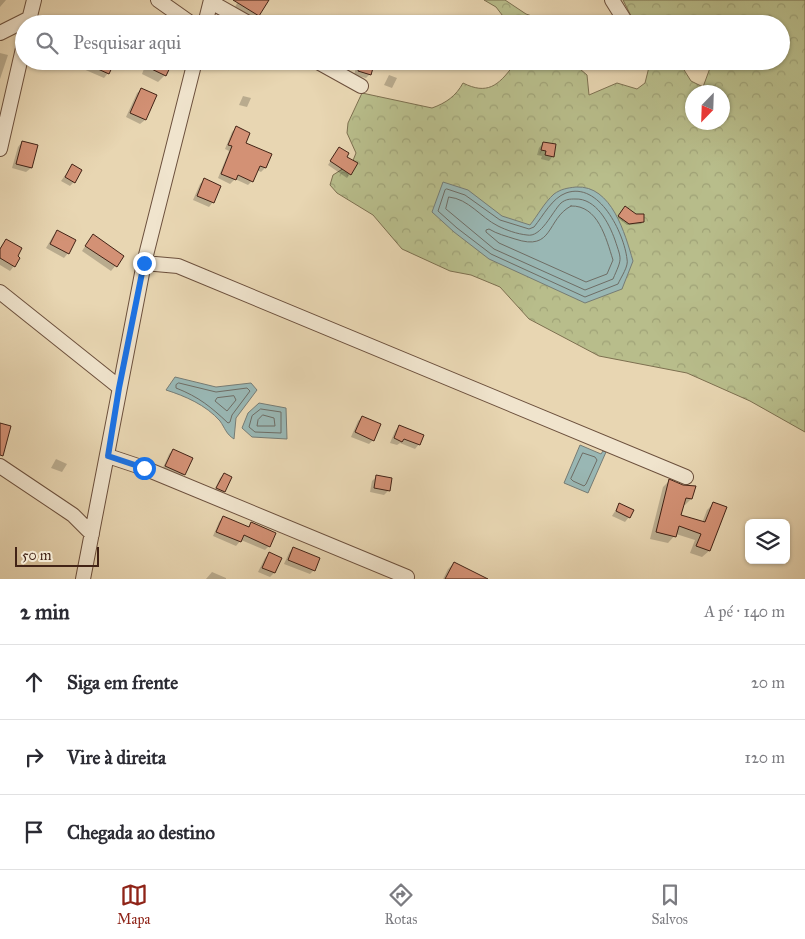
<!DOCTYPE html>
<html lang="pt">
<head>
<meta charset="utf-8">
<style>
	:root { --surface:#fff; --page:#f7f7f7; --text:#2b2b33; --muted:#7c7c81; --line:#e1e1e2; --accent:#8f2418 }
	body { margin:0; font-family:"IM FELL Great Primer",serif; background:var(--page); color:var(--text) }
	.controls { position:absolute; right:15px; bottom:15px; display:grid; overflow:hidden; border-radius:8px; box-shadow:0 1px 4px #0004 }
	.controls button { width:45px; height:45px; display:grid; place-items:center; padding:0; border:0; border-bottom:1px solid var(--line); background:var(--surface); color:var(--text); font:25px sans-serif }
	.compass { position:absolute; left:685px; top:85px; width:45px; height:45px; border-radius:50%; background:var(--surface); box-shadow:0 1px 4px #0004; rotate:203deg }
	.scale { position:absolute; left:15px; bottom:12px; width:84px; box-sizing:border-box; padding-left:5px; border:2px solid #422316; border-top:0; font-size:14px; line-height:18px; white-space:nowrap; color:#422316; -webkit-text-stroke:4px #f0e4cd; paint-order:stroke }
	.stop { position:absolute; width:15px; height:15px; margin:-11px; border:4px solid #1a73e8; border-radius:50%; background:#fff }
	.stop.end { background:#1a73e8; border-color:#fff; box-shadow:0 1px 5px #0008 }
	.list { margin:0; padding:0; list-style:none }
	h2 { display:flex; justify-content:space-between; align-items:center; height:65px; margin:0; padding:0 20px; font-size:21px }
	h2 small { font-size:16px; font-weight:400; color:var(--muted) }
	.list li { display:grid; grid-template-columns:32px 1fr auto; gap:15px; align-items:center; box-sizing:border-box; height:75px; padding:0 20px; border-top:1px solid var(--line) }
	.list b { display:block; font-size:19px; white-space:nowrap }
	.list em { font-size:16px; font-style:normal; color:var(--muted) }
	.icon { flex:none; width:28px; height:28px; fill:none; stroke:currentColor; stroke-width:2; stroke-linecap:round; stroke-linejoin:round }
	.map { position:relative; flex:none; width:805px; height:579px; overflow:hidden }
	.search { position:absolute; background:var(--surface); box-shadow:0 1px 4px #0004; left:15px; right:15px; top:15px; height:55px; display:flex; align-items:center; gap:12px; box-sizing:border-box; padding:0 18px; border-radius:28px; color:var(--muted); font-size:19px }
	.sheet { height:290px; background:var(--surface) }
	nav { display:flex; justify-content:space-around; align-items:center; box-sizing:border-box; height:70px; border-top:1px solid var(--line); background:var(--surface); font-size:14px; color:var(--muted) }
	nav a { display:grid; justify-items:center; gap:2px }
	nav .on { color:var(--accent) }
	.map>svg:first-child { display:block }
	.forest { fill:url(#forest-crowns); stroke:#7d7050; fill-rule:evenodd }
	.water { fill:#99b7b4; stroke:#767c75 }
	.shadow { fill:#0003 }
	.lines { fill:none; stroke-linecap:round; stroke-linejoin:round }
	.shore { stroke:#6e6d65; stroke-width:1 }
	.building { fill:#d39175; stroke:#422316 }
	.minor-casing { stroke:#6c503d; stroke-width:16 }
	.minor { stroke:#f0e4cd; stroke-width:14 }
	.route { stroke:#1a73e8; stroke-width:6 }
</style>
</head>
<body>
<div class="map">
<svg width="805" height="579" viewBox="0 0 805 579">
	<defs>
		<pattern id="forest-crowns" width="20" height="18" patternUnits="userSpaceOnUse" patternTransform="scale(1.25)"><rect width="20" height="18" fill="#b8bd8b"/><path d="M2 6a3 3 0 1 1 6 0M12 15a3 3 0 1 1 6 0" fill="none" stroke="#9fa277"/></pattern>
	</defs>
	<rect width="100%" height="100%" fill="#e8d6b2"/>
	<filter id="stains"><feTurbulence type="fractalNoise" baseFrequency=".004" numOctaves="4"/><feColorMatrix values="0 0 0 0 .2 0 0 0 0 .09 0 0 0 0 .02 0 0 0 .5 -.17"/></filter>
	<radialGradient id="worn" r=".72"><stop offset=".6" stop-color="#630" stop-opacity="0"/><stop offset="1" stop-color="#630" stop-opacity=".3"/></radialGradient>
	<path class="forest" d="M484,0H505L526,14L556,24H509L496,7Z
		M623,0H805V432L750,401L687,373L599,356L529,319L500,287L471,275L450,271L402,249L373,215L337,193L330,185L333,175L352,163L356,153L347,133L348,123L362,93L432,108C446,103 456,96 463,83C487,95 498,86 513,66L512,61H580V69L587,75L589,95L617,83L637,89L645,83L650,63L679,62L691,81L703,87L710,68L705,61H781V24H636L632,18ZM692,92H722V122H692Z"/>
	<path class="water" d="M443,182L468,190L502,216L530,225C538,215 544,203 554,194C561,189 567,188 576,187C612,185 625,234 633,261L622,289L585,303L489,259L454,232L432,212Z
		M175,377L216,387L251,383L257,390L236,418L234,439C226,434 225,428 220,421C206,405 185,396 166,390Z
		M259,403L286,408L287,439L252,437L242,428L248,413Z
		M580,445L601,454L603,451L606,452L588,493L564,483Z"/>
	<path class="shadow" d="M0,0H6L0,7Z
		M239,0H266L254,19L235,7Z
		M286,15L300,24H279Z
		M154,17L167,24H149Z
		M379,20L386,22V24H375Z
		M0,53L8,55L0,79Z
		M84,61L108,73L104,78L81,68Z
		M147,61L165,75L158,82L142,74Z
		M358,61H374L370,74L366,78L354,75Z
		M389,75L397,78L392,88L384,85Z
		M142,89L156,96L145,120L140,124L126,117L137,93Z
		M243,96L251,98L247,107L239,105Z
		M236,128L244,144L270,154L265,168L261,172L257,170L252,181L248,185L235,179L230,184L218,178L229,151L225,149L232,132Z
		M22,142L31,168L26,172L12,168L18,147Z
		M543,143L553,156L549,161L541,159L542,156L537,155L539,148Z
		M339,148L345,158L350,174L347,178L328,165Z
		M72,166L74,182L70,186L61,181Z
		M204,180L213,202L209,207L193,200L200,184Z
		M624,210L643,222L641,224L627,225L618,218Z
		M57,232L68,253L64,258L46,248L53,236Z
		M6,240L16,257L14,266L10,271L0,265V248Z
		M89,240L123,257L111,271L82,251Z
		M362,417L373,440L369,444L351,437L358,421Z
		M399,427L419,444L415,449L400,443L397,445L390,443L395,431Z
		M173,450L184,474L180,478L162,470L169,454Z
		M56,459L67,464L62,472L51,468Z
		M224,474V491L220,496L213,493L220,478Z
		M377,476L391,479L388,491L384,495L370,492L372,481Z
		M669,481L691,499L685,505H683L680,516L702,523L707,510L713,504L725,508L709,551L702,557L690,553L695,540L676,534L668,543L650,539L663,487Z
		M619,505L629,517L625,522L612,516Z
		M223,517L247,528L252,523L269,546L265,550L241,540L236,546L213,536L219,522Z
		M293,548L314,570L310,574L284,564L289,553Z
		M269,553L280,558L274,573L270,577L258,572L265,558Z
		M454,563L477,575L475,579H443L448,569Z
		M212,572L226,578V579H206Z"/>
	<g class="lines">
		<path class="shore" d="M447,189L465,195L500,220L529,229L534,227C543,216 552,198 566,193C599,181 624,233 627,259C629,266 621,277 618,284L585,297L491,254L457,228L438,211L445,190Z
			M449,197C469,199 480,217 498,226C506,230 517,234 527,235C541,238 552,212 561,203C566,199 570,199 575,199C596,198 609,223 615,240C622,261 622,258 613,279L585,290L494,249L446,209Z
			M571,206C598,205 606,238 613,260L607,274L586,282L499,243L486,232V230L489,229C497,234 506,236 515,239C554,252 546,219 571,206Z
			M179,383L216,392L247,388L250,391L232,415L230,422L228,423C211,407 199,397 176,388V385Z
			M234,396L236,400L227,411L215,401L217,398Z
			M261,409L281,412V433L255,432L249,427L252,416Z
			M263,415L274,418L275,426H257L258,420Z
			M583,453L595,457L597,460L586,484L584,486L573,481L571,479Z"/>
	</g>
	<path class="building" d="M233,0H269L259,16Z
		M80,61H115L109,74Z
		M135,61H173L166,76Z
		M360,61H375L371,75L358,71Z
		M141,88L157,95L146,120L130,113Z
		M236,126L250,133L246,143L272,154L266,168L260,166L253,182L238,175L236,180L221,174L232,146L228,145Z
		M22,141L38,145L32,168L16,164Z
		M543,142L556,144L554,157L545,155L546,151L541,150Z
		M339,147L349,153L347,157L358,163L351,175L330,161Z
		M72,164L82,170L75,183L65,177Z
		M204,178L221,186L214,203L197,196Z
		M625,206L636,214H644V222L629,224L618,216Z
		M57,230L76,240L69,254L50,244Z
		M93,234L124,256L117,267L85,246Z
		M6,239L22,248L18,256L20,258L15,267L0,258V249Z
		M362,416L381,424L374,441L355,432Z
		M0,423L11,426L3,456L0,455Z
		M399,425L424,435L420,445L404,439L402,442L394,438Z
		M173,449L193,458L185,475L165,466Z
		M224,473L232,477L225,492L216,488Z
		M376,475L392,478L390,491L374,488Z
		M669,479L683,485L696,486L692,499L686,498L681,515L705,522L713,502L727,507L710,551L696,546L701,534L679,526L676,537L656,532Z
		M619,503L634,510L630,518L616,511Z
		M223,516L249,527L251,522L276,533L270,547L244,535L241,542L216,532Z
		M293,547L320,558L315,571L288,560Z
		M269,552L282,558L275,573L262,568Z
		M454,562L488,579H445Z"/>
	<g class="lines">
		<g class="minor-casing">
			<path id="minor" d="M158,0L192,24
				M612,0L627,24
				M211,2L250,24
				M28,24L34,0
				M205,24L211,0
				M0,33L30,18
				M316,61L361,86
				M0,149L24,44
				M144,263L178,266L686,477
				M0,292L119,387
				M108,456L144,468L407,577
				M0,466L73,515L92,534
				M83,579L144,263L195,61"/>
		</g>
		<use href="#minor" class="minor"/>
	</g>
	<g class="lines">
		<path class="route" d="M144,468L108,456L119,388L144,263"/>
	</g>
	<rect width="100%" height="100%" filter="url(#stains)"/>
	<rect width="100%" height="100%" fill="url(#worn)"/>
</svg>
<div class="controls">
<button><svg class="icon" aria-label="layers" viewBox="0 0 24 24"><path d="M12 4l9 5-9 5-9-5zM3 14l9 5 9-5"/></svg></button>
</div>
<svg class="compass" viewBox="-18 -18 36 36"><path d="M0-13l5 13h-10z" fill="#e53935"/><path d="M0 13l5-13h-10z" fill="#7c7c81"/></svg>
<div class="scale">50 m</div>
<div class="stop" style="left:144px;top:468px"></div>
<div class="stop end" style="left:144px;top:263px"></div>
<div class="search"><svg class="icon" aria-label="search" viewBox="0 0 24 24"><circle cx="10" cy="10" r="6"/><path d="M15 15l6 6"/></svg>Pesquisar aqui</div>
</div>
<section class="sheet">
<h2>2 min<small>A pé · 140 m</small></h2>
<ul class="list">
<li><svg class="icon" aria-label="ahead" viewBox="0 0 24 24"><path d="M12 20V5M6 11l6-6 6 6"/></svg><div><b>Siga em frente</b></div><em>20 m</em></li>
<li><svg class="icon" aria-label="right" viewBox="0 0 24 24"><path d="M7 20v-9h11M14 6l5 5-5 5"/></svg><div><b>Vire à direita</b></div><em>120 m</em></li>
<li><svg class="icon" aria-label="arrive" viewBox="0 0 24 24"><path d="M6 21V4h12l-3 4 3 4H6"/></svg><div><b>Chegada ao destino</b></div></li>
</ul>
</section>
<nav>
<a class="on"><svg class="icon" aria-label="map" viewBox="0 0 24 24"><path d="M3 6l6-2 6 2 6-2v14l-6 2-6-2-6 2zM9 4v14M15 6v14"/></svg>Mapa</a>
<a><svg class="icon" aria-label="directions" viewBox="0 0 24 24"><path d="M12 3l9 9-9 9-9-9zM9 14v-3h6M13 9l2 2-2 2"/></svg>Rotas</a>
<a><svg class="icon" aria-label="saved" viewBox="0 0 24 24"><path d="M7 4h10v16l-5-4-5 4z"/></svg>Salvos</a>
</nav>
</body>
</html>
